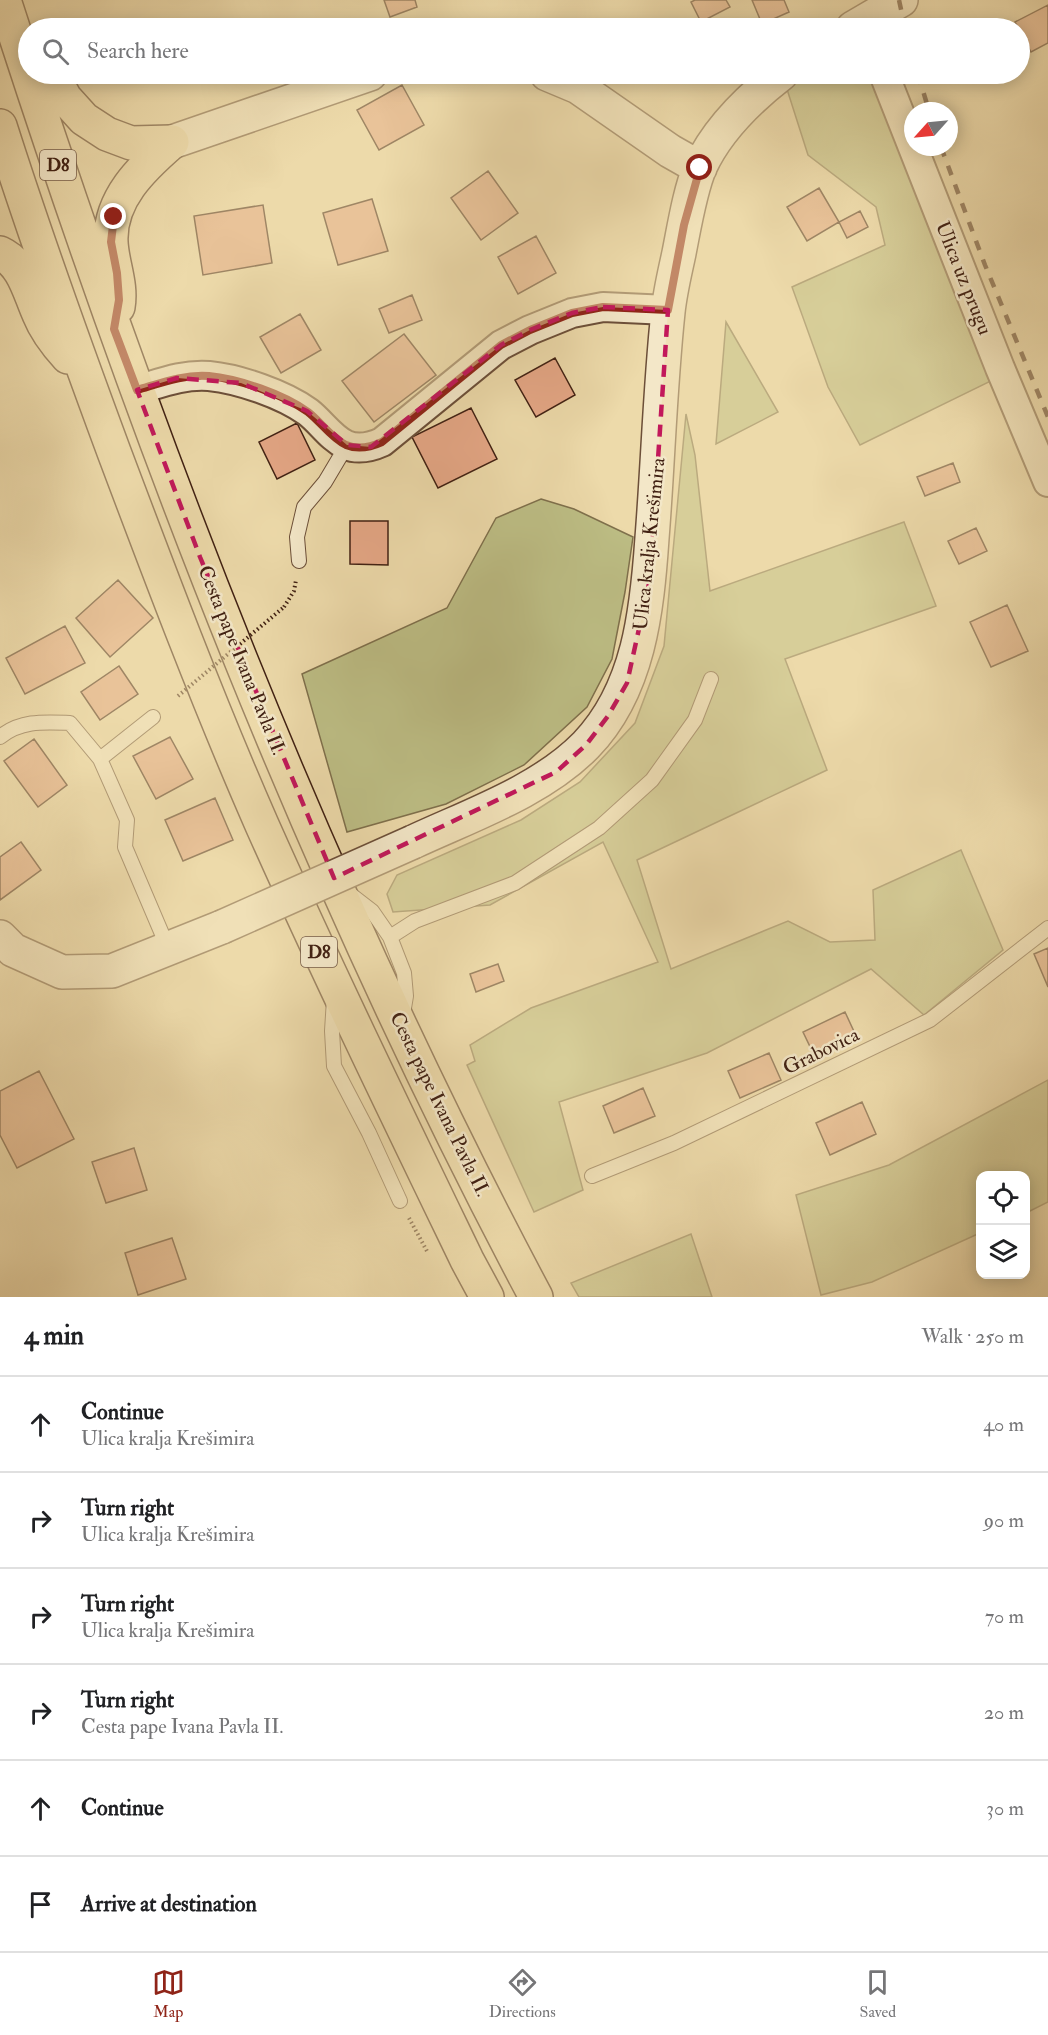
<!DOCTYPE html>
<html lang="en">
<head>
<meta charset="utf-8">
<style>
	:root { --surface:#fff; --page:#f6f6f6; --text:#202124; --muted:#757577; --line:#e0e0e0; --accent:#8f2418 }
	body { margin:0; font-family:"IM FELL Double Pica",serif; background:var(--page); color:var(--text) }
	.controls { position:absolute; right:18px; bottom:18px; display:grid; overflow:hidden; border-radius:12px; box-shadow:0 3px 15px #0003 }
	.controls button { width:54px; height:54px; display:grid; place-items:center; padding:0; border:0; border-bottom:2px solid var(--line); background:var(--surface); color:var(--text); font:30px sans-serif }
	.compass { position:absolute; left:904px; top:102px; width:54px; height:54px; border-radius:50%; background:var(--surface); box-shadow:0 3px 15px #0003; rotate:243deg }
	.stop { position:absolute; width:18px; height:18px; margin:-14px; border:4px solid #8f2418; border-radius:50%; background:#fff }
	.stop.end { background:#8f2418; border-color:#fff; box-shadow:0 2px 6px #0008 }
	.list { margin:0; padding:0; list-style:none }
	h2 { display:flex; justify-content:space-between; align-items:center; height:78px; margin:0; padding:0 24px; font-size:26px }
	h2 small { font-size:20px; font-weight:400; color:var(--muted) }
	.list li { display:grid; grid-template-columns:39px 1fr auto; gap:18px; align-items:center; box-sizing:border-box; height:96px; padding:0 24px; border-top:2px solid var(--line) }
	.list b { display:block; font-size:22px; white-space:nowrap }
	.list p { margin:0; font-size:20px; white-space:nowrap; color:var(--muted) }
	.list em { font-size:20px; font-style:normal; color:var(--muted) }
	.icon { flex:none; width:33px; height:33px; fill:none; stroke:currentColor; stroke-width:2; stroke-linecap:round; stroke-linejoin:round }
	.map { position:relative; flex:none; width:1048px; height:1297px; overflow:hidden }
	.search { position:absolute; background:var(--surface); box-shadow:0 3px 15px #0003; left:18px; right:18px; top:18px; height:66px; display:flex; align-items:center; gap:15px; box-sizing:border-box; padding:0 21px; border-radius:33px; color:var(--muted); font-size:22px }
	.sheet { height:654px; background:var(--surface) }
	nav { display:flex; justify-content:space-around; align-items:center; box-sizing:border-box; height:84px; border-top:2px solid var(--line); background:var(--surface); font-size:16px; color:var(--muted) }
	nav a { display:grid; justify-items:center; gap:3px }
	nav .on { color:var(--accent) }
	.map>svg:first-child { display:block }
	.green { fill:#bdbe85; stroke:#7f704c; stroke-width:1.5 }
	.building { fill:#e5a786; stroke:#412113; stroke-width:1.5 }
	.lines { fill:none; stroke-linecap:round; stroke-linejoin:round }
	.service-casing { stroke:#6c4f39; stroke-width:16 }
	.minor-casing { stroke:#6c4f39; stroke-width:32 }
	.tertiary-casing { stroke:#6c4f39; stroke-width:36 }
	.primary-casing { stroke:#412113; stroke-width:36 }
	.path { stroke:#412113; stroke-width:4; stroke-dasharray:1.5 3; stroke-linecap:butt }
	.service { stroke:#f3e7c8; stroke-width:14 }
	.minor { stroke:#f3e7c8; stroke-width:28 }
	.tertiary { stroke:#f3e7c8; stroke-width:33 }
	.primary { stroke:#eddaaa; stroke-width:33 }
	.rail { stroke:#412113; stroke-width:4.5; stroke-dasharray:10 10; stroke-linecap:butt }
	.tertiary-bridge-casing { stroke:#6c4f39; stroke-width:36; stroke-linecap:butt }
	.path-bridge { stroke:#412113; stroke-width:4; stroke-dasharray:1.5 3; stroke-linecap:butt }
	.tertiary-bridge { stroke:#f3e7c8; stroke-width:33 }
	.route { stroke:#8f2418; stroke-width:8 }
	.marked { fill:none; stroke:#c2185b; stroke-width:4.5; stroke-dasharray:12 8; stroke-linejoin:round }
	.labels { text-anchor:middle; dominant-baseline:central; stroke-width:5; stroke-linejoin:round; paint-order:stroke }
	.shield { fill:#f3e7c8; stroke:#765c49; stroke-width:1.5 }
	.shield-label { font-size:18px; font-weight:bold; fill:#412113 }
	.street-label { font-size:20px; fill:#412113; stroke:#f3e7c8 }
</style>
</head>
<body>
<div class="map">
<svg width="1048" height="1297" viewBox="0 0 1048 1297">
	<rect width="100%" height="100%" fill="#eddaaa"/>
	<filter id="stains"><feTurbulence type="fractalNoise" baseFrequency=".00333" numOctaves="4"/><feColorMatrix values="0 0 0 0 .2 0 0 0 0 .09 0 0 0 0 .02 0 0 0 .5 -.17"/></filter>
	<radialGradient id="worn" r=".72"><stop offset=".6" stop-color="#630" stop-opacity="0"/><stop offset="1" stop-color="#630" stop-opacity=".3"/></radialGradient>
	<path class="green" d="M807,74H871L997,378L860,445L828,387L792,287L885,245L876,207L808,155L786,86Z
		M726,322L778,412L716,444Z
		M686,414L695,455L710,591L904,522L936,606L785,659L827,770L637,860L671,969L788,921L830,942L875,940L873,890L961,850L1003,950L924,1015L871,969L707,1053L559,1102L583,1190L534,1212L467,1065L475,1061L470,1045L531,1008L658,962L603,842L490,905L393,912L387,894L397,875L521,820L580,782L635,723L664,646Z
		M541,499L574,509L633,537L625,592L612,659L587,707L524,765L446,804L347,832L302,674L447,608L496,518Z
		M1048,1080V1202L1026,1213V1176H980V1233L872,1282L821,1295L796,1195L889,1165Z
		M691,1234L712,1297H579L571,1283Z"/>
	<path class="building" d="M384,0H415L417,7L390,17Z
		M695,0H726L730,7L701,22L691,2Z
		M752,0H784L789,12L762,24Z
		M1048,5V43L1031,52L1015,22Z
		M402,85L424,125L379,150L357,110Z
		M488,171L518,213L481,240L451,198Z
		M819,188L839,222L807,241L787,207Z
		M372,199L388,251L338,265L323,213Z
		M263,205L272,263L203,275L194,216Z
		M860,211L868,227L847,238L839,222Z
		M536,236L556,273L518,294L498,257Z
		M412,295L422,320L389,333L379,309Z
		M300,314L321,350L281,373L260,337Z
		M404,334L436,375L374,422L342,381Z
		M555,358L575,395L536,417L515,380Z
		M471,408L497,459L438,488L412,437Z
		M297,423L315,460L277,479L259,442Z
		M953,463L960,482L925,496L917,477Z
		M350,521H388V565L350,564Z
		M976,528L987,551L959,564L948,541Z
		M118,580L153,618L110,657L76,618Z
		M1007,605L1028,651L991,667L970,622Z
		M65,626L85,663L25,694L6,658Z
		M119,666L138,694L100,720L81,692Z
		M170,737L193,779L156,799L133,756Z
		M34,739L67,785L38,807L4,761Z
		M215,798L233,840L183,861L165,820Z
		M21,842L41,870L0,900V857Z
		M1048,948V987L1034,954Z
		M498,964L504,981L476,992L470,974Z
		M845,1012L857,1038L816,1059L803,1032Z
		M769,1053L781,1080L740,1098L728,1071Z
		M39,1071L74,1139L17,1168L0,1135V1091Z
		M643,1088L655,1116L614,1133L603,1106Z
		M862,1102L876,1134L830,1155L816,1123Z
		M134,1148L147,1190L106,1203L92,1162Z
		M172,1238L186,1279L138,1295L125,1253Z"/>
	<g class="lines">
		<g class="service-casing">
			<path id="service" d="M299,561L297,537L304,507L325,482L347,445
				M0,737C21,720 44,722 70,723L100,759L127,820L125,847L168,948
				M100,759L153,717
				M350,894L372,911L390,937L404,973L406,996L403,1014
				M390,937L415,921L515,883L599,828L652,780L695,720L711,679
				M334,999L332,1031L334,1066L369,1133L400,1201
				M592,1176L674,1143L930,1020L1048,928"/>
		</g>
		<g class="minor-casing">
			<path id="minor" d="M884,74L1000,368L1048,482
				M137,390C161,383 183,374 209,376C239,379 283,394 308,412C321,422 331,438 346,445C358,450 371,447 382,442L501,345L530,330L572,313L603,307L668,310"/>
		</g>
		<g class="tertiary-casing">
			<path id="tertiary" d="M853,28L901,0
				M547,74L578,87L670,151L700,168
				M172,142L370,74
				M413,842C471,815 541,791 586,745C639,690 647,611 652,538C658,463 660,387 668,312C670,292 675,272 679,253C684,228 690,190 700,167C717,130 750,98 781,74
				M0,937L13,950L62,972L112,971L222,927"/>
		</g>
		<g class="primary-casing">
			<path id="primary" d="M4,0C147,445 316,884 536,1297
				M52,74L65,98L84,119L107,134L131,143L172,142
				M0,126C35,236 74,344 114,452C161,577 208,702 262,825C327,971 397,1115 467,1260L487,1297
				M0,253C24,264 29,292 39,314C45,329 57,345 68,357
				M118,307C122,284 112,264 111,242C109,199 142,168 172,142"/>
		</g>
		<path class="path" d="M284,607L294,591L296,580
			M409,1218L428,1253"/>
		<use href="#service" class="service"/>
		<use href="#minor" class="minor"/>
		<use href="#tertiary" class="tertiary"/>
		<use href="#primary" class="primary"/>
		<path class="rail" d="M899,0L905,28
			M918,74L929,111
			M941,147L985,265L1048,417"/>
		<g class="tertiary-bridge-casing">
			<path id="tertiary-bridge" d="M222,927L413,842"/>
		</g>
		<path class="path-bridge" d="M178,696L284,607"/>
		<use href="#tertiary-bridge" class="tertiary-bridge"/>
	</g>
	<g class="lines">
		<path class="route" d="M114,217L111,242L117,273L119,300L114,329L137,390C161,383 184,374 209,376C239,379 283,394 308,412C321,422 331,438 346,445C358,450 371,447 382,442L501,345L530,330L572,313L603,307L668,310L684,225L700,168"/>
	</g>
	<path d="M0 0H1048V1297H0ZM603,307L668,310L650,579L627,683L608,716L586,745L556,772L334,878L200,557L137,390L177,378L241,383L307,411L347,445L371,447L501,345L530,330L572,313Z" fill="#eddaaa" fill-opacity=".55" fill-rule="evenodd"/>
	<path class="marked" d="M603,307L668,310L650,579L627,683L608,716L586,745L556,772L334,878L200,557L137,390L177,378L241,383L307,411L347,445L371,447L501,345L530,330L572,313Z"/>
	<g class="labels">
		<g class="shield">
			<rect x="40" y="150" width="36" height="30" rx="4.5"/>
			<rect x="301" y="937" width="36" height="30" rx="4.5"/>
		</g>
		<g class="shield-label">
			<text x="58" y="165">D8</text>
			<text x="319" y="952">D8</text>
		</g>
		<g class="street-label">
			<text transform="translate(964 278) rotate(68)">Ulica uz prugu</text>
			<text transform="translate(649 544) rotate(-84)">Ulica kralja Krešimira</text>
			<text transform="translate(242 660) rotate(68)">Cesta pape Ivana Pavla II.</text>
			<text transform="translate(821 1051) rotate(-26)">Grabovica</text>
			<text transform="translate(440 1104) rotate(64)">Cesta pape Ivana Pavla II.</text>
		</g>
	</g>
	<rect width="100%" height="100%" filter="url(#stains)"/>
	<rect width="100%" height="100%" fill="url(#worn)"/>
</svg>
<div class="controls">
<button><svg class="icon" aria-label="locate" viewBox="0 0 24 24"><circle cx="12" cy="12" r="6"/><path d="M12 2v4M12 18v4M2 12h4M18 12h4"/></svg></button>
<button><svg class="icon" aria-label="layers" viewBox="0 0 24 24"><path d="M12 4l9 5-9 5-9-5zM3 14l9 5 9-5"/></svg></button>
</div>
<svg class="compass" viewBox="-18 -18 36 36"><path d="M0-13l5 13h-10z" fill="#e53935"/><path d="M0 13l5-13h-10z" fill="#757577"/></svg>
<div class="stop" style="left:700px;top:168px"></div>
<div class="stop end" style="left:114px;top:217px"></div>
<div class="search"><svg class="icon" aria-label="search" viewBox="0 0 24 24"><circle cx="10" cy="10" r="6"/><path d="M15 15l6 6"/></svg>Search here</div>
</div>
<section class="sheet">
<h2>4 min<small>Walk · 250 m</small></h2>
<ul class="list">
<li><svg class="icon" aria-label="ahead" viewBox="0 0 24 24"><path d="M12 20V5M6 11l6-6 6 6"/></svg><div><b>Continue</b><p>Ulica kralja Krešimira</p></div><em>40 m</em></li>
<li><svg class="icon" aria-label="right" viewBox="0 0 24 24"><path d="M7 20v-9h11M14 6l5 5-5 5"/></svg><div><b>Turn right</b><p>Ulica kralja Krešimira</p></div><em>90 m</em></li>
<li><svg class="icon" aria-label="right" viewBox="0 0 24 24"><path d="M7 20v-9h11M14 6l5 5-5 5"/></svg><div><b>Turn right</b><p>Ulica kralja Krešimira</p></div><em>70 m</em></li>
<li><svg class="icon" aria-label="right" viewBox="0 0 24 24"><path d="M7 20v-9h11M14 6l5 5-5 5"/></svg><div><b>Turn right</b><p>Cesta pape Ivana Pavla II.</p></div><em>20 m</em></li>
<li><svg class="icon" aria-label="ahead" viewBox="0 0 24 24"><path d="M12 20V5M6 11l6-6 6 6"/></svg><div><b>Continue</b></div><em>30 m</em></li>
<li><svg class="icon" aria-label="arrive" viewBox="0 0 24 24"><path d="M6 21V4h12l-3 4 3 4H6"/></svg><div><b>Arrive at destination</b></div></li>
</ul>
</section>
<nav>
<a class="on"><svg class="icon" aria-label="map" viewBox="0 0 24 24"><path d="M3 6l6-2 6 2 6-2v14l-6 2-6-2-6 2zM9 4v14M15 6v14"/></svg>Map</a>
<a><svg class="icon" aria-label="directions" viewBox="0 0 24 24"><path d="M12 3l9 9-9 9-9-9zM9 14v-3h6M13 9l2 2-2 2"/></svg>Directions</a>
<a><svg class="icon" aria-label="saved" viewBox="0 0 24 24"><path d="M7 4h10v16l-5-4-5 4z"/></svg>Saved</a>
</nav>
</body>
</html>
